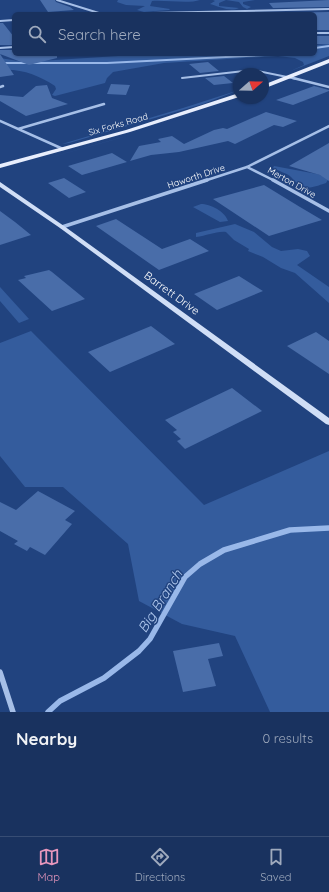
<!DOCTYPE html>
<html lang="en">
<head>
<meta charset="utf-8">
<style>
	:root { --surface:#19325f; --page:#223a65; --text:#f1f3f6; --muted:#9faabd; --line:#374d74; --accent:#e797bd }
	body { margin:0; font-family:Quicksand,sans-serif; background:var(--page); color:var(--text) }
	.compass { position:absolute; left:233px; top:68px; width:36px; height:36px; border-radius:50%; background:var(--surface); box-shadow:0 1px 3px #0004; rotate:70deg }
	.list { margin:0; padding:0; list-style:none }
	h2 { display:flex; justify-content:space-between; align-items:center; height:52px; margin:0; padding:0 16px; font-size:17px }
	h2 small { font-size:13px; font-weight:400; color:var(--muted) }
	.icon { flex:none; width:22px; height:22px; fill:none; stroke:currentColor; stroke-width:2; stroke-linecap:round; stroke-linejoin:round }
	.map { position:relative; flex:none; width:329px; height:712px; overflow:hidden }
	.search { position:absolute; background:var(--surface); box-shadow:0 1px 3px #0004; left:12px; right:12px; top:12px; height:44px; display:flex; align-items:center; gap:10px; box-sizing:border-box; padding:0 14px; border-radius:6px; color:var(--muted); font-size:15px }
	.sheet { height:124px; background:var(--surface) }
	nav { display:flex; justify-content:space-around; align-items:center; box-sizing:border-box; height:56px; border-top:1px solid var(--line); background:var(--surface); font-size:11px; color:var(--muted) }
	nav a { display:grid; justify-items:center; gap:2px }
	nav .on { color:var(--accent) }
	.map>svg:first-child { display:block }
	.green { fill:#345c9d }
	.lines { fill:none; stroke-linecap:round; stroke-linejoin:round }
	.stream-far1 { stroke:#99b8e9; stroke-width:2 }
	.stream { stroke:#99b8e9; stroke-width:5.5 }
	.building { fill:#496da9 }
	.street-far3 { stroke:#a6bfe7; stroke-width:2 }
	.street-far2 { stroke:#a6bfe7; stroke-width:2.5 }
	.street-far1 { stroke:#a6bfe7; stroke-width:3.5 }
	.street { stroke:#a6bfe7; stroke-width:5.5 }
	.secondary { fill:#d0def6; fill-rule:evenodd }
	.primary { fill:#e8eefd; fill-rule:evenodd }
	.labels { text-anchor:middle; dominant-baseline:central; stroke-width:3; stroke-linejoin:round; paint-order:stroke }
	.far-street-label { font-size:9px; fill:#fff; stroke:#21437f }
	.street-label { font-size:11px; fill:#fff; stroke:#21437f }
	.near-water-label { font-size:14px; font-style:italic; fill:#b1c9ef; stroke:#21437f }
</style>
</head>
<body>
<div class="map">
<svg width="329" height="712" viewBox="0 0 329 712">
	<rect width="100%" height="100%" fill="#21437f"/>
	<path class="green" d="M118,0H200C189,4 166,0 152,1L150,6L170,9L169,10L144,12L137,10L145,6L126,5L117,2Z
		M213,0H255L243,2V4L251,7L247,9L243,7L239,2L226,0L219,3V6L239,8C230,12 220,7 210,4L215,1Z
		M329,44V56L288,72L286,73L304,65L303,62L295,58L278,56L164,63L113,72L107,78L105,83L55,96L52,95L56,89L55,86C39,75 20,68 0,70V58L24,62L149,54H315V45Z
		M239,90L203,104L69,143L62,144L183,108Z
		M219,106L123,137L2,171L120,138Z
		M274,166L317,174L329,178L326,183C308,189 304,191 291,177C287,173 278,171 273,168Z
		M201,204C210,204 225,211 228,221L220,222L193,207Z
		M235,224L254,232L272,247L281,251L298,249L307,251L310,256L297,265L329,287V303L295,273L281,268L263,257L248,251L249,249L234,240L226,232C216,231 207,236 196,237V233Z
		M0,287L29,319L19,323L0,301Z
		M31,331L204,505L329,451V712H270L235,636L182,624L139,601L128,544L63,487H25L0,456V343Z"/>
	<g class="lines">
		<path class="stream-far1" d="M315,48L329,46
			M0,63H107L285,54"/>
		<path class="stream" d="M48,712L60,701L104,678L139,651L150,639L185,577L200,564L224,550L290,530L329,528"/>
	</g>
	<path class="building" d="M40,0H55L56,2L70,7L74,10L48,12Z
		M329,0V7L273,8L269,3Z
		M329,12V30H315V14L276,13Z
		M0,23H3L14,37V45H0Z
		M315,36H329V44H315Z
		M0,50H14V54H57V58L29,65L0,54Z
		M0,54L14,75L0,77Z
		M208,62L219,71L200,73L189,64Z
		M224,76L233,83L214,85L205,78Z
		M111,84L130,85L126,95L107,94Z
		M47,85L52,98L68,104L26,116L0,101V95L23,97L36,86Z
		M314,86L329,90V91L293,105L276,100Z
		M266,112L297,121L283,127L274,125L235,144L228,141L179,152L151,155L130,161L139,146L161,142L158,139L172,136L184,144L214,130L223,128L227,129Z
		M329,143V181L320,175L289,166Z
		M112,153L127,162L82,175L68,166Z
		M64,178L86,192L69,198L48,183Z
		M264,185L300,207L322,220L269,236L213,199Z
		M0,211L15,222L31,235L0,245Z
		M116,219L162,249L190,239L209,251L159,270L96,226Z
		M49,270L52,272L85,299L52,311L18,280L26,278L24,276Z
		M239,276L263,291L217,310L194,294Z
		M151,326L175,344L110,372L88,352Z
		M316,332L329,341V374L287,346Z
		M232,388L262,411L185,449L177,441L181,439L173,432L177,430L165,420Z
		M38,491L75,511L65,520L72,524L45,555L30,547L27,551L14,544L18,541L0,531V502L16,510Z
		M219,643L223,656L208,659L216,686L183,692L173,651Z"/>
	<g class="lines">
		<path class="street-far3" d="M57,0L102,14
			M107,14L329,9
			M0,21L14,20
			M315,33H329
			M0,48L14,47
			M182,78L253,70L297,79"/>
		<path class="street-far2" d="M293,78L329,87
			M0,87L3,86
			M0,121L63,149
			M18,129L104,104
			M247,167L275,181
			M204,181L247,167L329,126"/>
		<path class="street-far1" d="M273,180L329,211
			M62,227L207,180"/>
		<path class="street" d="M0,672L13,712"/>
		<path class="secondary" d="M0,182L64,226L329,418V425L326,424L60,228L0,187Z"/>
		<path class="primary" d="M329,59V63L263,89V85Z
			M239,93V97L130,132L0,168V164L126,130Z"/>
	</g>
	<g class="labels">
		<g class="far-street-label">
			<text transform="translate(118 124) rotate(-16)">Six Forks Road</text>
			<text transform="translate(196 176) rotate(-18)">Haworth Drive</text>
			<text transform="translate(292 182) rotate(29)">Merton Drive</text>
		</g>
		<g class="street-label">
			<text transform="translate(172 293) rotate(36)">Barrett Drive</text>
		</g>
		<g class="near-water-label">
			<text transform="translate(160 601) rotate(-58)">Big Branch</text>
		</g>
	</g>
</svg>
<svg class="compass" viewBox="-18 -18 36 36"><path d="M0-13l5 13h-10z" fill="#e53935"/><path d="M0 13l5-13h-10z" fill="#9faabd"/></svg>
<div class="search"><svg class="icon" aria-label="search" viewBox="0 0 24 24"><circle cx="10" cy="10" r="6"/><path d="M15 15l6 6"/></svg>Search here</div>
</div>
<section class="sheet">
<h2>Nearby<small>0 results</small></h2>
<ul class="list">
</ul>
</section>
<nav>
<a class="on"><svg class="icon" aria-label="map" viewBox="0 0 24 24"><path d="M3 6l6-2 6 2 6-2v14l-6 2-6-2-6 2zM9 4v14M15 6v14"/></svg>Map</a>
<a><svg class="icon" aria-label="directions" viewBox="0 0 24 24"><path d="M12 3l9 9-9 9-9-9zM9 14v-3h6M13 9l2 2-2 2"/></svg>Directions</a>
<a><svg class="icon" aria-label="saved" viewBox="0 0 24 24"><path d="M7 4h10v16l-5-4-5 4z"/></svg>Saved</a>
</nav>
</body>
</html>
